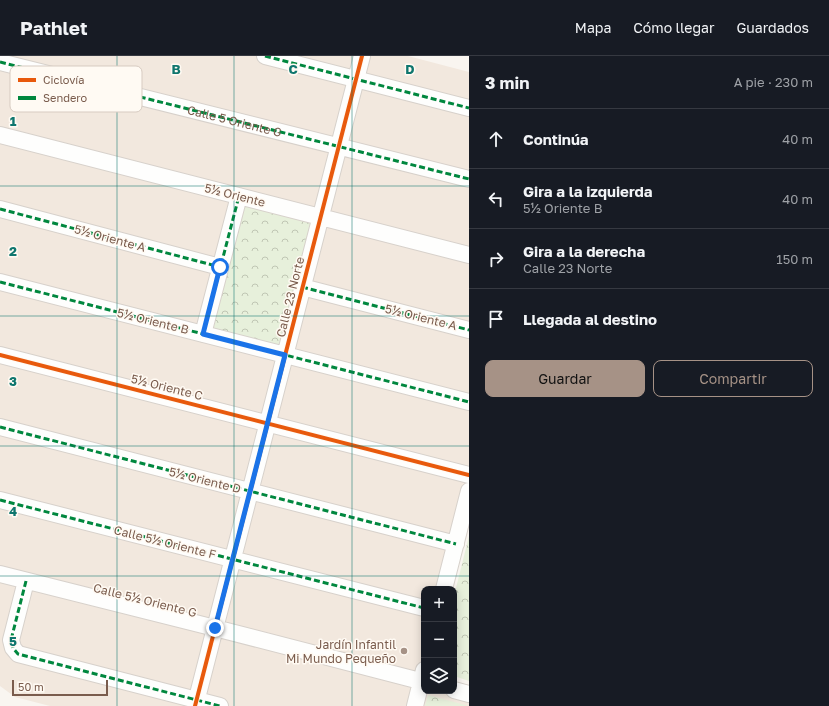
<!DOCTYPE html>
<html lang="es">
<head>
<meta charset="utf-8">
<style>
	:root { --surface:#171b24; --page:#242831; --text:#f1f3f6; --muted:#9ea1a6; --line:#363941; --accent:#a69286 }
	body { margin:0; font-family:"Golos Text",sans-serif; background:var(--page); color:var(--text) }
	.controls { position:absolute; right:12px; bottom:12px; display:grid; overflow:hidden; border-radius:8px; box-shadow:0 2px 10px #0003 }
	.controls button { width:36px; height:36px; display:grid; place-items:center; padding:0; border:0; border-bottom:1px solid var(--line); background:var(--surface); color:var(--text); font:20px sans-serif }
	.scale { position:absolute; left:12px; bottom:10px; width:96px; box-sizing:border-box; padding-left:4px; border:2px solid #7a5c4d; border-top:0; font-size:11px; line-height:14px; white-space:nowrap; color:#7a5c4d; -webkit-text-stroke:3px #fffaf3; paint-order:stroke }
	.stop { position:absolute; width:12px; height:12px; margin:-9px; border:3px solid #1a73e8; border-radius:50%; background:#fff }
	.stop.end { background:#1a73e8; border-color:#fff; box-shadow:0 1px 4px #0008 }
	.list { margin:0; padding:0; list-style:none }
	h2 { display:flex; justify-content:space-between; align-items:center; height:52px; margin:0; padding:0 16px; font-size:17px }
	h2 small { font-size:13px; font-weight:400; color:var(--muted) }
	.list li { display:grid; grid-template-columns:26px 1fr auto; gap:12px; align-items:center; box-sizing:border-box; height:60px; padding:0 16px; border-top:1px solid var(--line) }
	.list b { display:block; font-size:15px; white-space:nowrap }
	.list p { margin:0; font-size:13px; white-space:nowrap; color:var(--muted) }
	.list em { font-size:13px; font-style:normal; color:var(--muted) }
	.actions { display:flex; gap:8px; padding:12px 16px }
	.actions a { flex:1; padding:9px 0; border:1px solid var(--accent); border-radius:8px; text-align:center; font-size:14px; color:var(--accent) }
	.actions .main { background:var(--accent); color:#111 }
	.icon { flex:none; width:22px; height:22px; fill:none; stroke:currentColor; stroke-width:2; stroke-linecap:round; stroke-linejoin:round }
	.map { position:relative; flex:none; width:469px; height:650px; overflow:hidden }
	header { display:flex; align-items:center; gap:24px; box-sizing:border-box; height:56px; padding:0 20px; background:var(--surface); border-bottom:1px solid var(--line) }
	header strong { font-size:19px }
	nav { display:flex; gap:22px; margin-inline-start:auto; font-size:14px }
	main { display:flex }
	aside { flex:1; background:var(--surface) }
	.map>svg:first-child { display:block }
	.residential { fill:#f2e8de }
	.park { fill:url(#park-crowns) }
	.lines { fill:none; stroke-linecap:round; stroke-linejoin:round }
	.minor-casing { stroke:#d7d1cb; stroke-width:18 }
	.minor { stroke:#fefefd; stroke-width:16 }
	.quiet { stroke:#00873e; stroke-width:3; stroke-dasharray:6 3; stroke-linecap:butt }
	.cycleway-casing { stroke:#fffaf3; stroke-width:6 }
	.cycleway { stroke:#e8590c; stroke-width:4 }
	.route { stroke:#1a73e8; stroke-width:5 }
	.grid { fill:none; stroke:#0f766e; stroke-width:1; stroke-opacity:0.55 }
	.poi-dot { fill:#a69286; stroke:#fffaf3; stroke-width:1.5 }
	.labels { text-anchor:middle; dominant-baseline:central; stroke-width:3; stroke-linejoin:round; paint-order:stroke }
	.street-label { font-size:12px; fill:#7a5c4d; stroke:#fffaf3 }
	.poi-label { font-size:12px; fill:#7a5c4d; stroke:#fffaf3; text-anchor:end }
	.key { fill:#fffaf3; stroke:#d7cbc1; stroke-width:1 }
	.key-label { font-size:11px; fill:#7a5c4d }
	.grid-label { font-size:13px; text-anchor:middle; font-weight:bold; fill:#0f766e; stroke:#fffaf3; stroke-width:3; stroke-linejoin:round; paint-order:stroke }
</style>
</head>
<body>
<header>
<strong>Pathlet</strong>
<nav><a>Mapa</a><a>Cómo llegar</a><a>Guardados</a></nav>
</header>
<main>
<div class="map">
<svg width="469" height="650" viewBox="0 0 469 650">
	<defs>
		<pattern id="park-crowns" width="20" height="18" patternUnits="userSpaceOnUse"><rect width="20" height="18" fill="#e7f0db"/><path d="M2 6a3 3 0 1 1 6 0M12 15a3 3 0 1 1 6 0" fill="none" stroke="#c0c6b4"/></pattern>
	</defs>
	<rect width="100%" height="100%" fill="#f9f5f0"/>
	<path class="residential" d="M0,0H408L469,16V409L439,533H424V593L418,617L424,635H454V626L469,629V650H50L15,641L0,630Z"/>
	<path class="park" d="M244,150L313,167L281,290L213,272Z
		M469,480V625L454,620V540Z
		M428,639L469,650H425Z"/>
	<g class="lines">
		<g class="minor-casing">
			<path id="minor" d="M265,0L469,52
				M0,6L469,123
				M0,79L469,199
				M0,153L220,211
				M0,226L469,346
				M302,231L469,274
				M203,278L239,140
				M0,299L469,419
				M0,371L456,488
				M0,444L424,552
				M0,518L215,572L424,626
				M26,525L11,584L13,592L18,598L220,650
				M444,533L469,435
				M454,634L469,638
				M195,650L362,0
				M415,650L424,614"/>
		</g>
		<use href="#minor" class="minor"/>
		<g class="quiet">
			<path d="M265,0L469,52"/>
			<path id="s1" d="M0,6L469,123"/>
			<path d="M0,153L220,211"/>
			<path d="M0,226L469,346"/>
			<path d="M302,231L469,274"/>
			<path d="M203,278L239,140"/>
			<path d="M0,371L456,488"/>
			<path d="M0,444L424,552"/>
			<path d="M26,525L11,584L13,592L18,598L220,650"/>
		</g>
		<g class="cycleway-casing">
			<path id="cycleway" d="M0,299L469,419
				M195,650L362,0"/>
		</g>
		<use href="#cycleway" class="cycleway"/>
	</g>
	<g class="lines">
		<path class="route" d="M215,572L285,299L203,278L220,211"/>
	</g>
	<path class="grid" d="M117,0V650M234,0V650M352,0V650M0,130H469M0,260H469M0,390H469M0,520H469"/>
	<circle class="poi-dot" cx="404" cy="595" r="4"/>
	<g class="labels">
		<g class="street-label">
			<text stroke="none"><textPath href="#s1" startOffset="242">Calle 5 Oriente G</textPath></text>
			<text transform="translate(235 139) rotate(14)">5½ Oriente</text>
			<text transform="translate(110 182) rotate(15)">5½ Oriente A</text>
			<text transform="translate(290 241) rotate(-76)">Calle 23 Norte</text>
			<text transform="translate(421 261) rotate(14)">5½ Oriente A</text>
			<text transform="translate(153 265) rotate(14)">5½ Oriente B</text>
			<text transform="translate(167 331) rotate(14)">5½ Oriente C</text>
			<text transform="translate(205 424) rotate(14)">5½ Oriente D</text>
			<text transform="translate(165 486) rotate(14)">Calle 5½ Oriente F</text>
			<text transform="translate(145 544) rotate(14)">Calle 5½ Oriente G</text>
		</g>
		<g class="poi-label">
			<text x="396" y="588">Jardín Infantil<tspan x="396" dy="14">Mi Mundo Pequeño</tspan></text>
		</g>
	</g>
	<rect x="10" y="10" width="132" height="46" rx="6" class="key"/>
	<rect x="18" y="22" width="18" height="4" fill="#e8590c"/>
	<rect x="18" y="40" width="18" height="4" fill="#00873e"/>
	<g class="key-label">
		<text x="43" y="28">Ciclovía</text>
		<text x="43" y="46">Sendero</text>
	</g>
	<g class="grid-label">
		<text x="176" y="18">B</text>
		<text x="293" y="18">C</text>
		<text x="410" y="18">D</text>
		<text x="13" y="70">1</text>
		<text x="13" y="200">2</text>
		<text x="13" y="330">3</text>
		<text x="13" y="460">4</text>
		<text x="13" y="590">5</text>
	</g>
</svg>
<div class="controls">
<button>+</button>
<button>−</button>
<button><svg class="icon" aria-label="layers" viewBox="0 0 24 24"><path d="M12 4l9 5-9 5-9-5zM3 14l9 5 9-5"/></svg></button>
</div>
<div class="scale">50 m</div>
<div class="stop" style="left:220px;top:211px"></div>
<div class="stop end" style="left:215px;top:572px"></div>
</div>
<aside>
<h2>3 min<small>A pie · 230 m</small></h2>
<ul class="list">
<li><svg class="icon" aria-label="ahead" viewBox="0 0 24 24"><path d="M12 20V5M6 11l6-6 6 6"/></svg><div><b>Continúa</b></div><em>40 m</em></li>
<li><svg class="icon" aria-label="left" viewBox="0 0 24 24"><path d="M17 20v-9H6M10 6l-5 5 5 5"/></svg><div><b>Gira a la izquierda</b><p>5½ Oriente B</p></div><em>40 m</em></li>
<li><svg class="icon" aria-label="right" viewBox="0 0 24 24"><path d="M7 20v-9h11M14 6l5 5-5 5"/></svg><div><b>Gira a la derecha</b><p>Calle 23 Norte</p></div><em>150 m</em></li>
<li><svg class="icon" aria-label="arrive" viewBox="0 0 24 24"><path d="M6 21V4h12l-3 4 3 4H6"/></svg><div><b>Llegada al destino</b></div></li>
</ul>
<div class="actions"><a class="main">Guardar</a><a>Compartir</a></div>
</aside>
</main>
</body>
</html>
